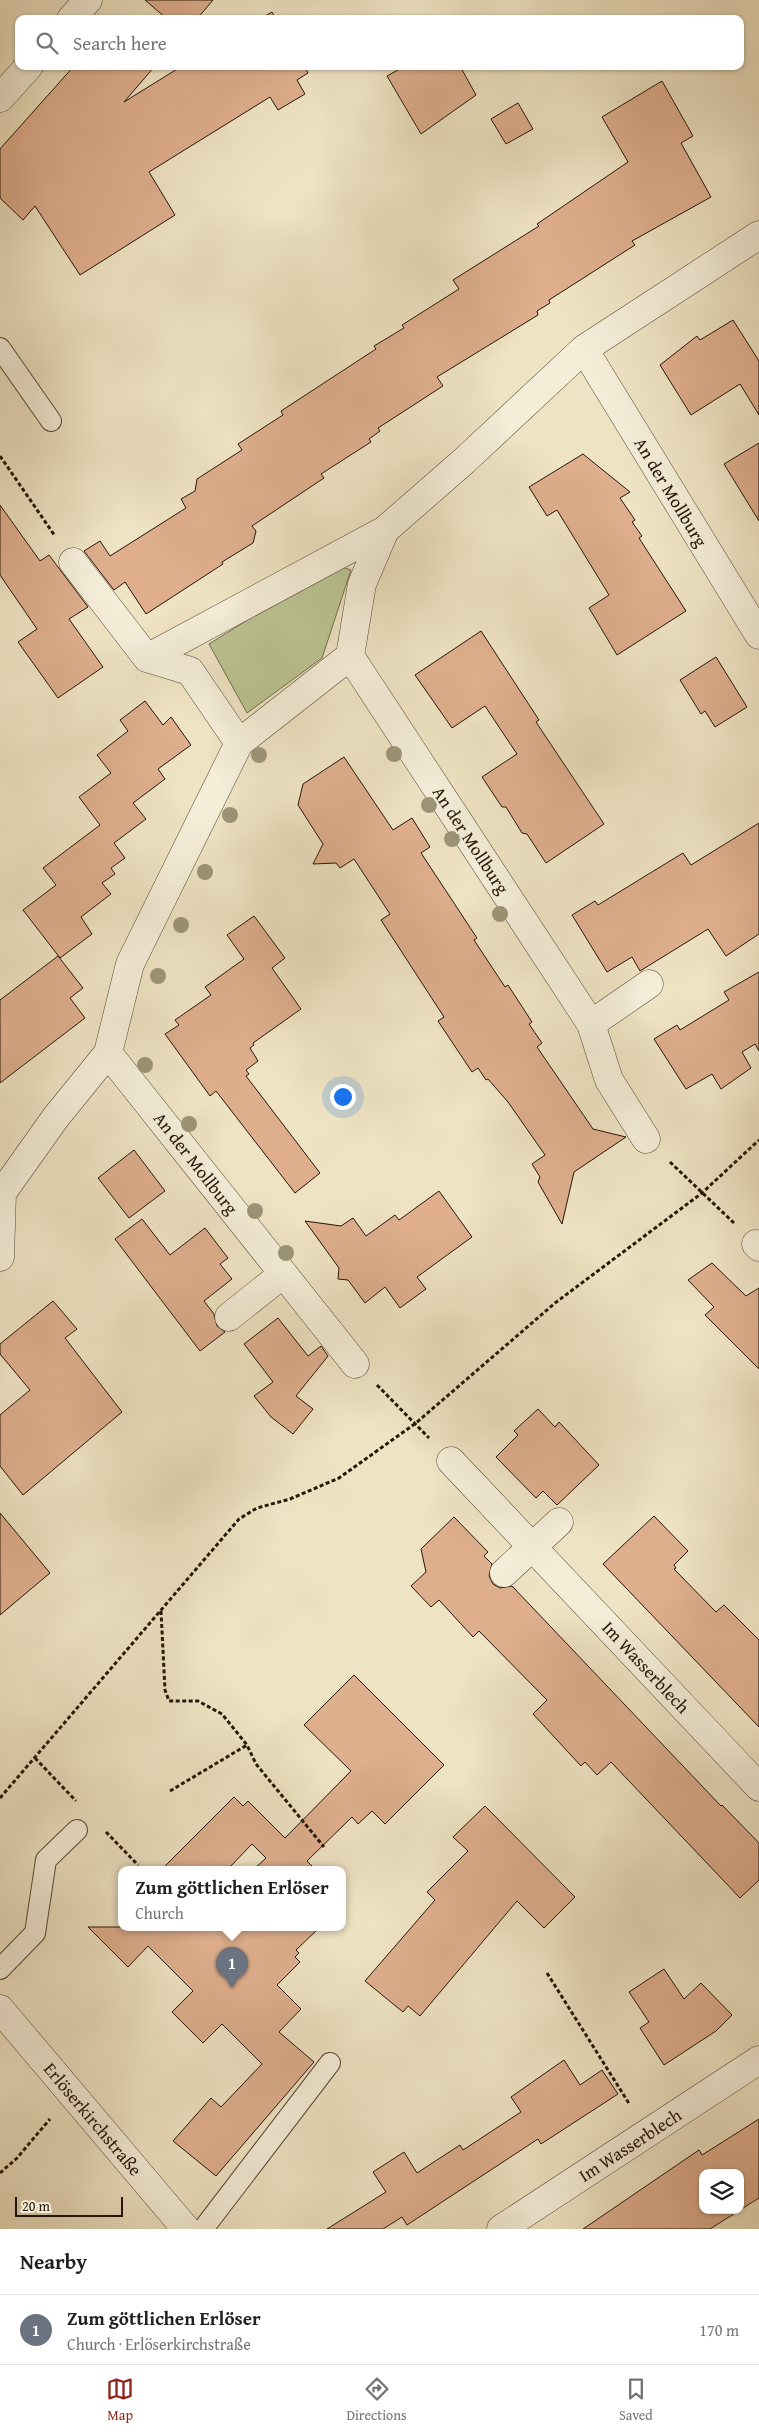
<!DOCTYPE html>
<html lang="en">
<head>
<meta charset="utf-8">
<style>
	:root { --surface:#fff; --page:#f6f6f6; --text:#202124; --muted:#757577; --line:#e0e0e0; --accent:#8f2418 }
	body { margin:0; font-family:"Gentium Book Plus",serif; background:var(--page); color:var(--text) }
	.controls { position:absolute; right:15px; bottom:15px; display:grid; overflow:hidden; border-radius:10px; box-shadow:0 1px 4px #0004 }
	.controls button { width:45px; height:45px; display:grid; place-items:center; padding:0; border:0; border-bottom:1px solid var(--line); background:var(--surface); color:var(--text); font:25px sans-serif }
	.scale { position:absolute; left:15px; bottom:12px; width:108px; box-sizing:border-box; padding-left:5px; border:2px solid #251608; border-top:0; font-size:14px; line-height:18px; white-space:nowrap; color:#251608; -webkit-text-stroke:4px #f4edd8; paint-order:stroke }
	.you { position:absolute; left:342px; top:1096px; width:18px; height:18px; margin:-12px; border:4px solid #fff; border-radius:50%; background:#1a73e8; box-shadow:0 0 0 8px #1a73e833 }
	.badge { display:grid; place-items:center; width:32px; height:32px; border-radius:50%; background:var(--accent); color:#fff; font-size:16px; font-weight:700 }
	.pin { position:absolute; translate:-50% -41px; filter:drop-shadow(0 1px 2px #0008) }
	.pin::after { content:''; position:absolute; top:26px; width:18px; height:15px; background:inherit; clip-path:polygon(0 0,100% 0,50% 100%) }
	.popup { position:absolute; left:118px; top:1866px; width:228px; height:65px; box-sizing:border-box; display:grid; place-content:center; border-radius:10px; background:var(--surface); filter:drop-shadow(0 1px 4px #0005); font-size:16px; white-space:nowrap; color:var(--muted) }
	.popup b { font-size:19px; color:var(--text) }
	.popup::after { content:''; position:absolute; left:50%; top:100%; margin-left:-10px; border:10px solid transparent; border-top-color:var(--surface) }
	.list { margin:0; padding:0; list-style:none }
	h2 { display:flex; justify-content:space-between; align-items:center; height:65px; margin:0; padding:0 20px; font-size:21px }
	h2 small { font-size:16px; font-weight:400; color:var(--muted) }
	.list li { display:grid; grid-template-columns:32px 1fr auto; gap:15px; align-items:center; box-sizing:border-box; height:70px; padding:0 20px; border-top:1px solid var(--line) }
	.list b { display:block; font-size:19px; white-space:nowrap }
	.list p { margin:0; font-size:16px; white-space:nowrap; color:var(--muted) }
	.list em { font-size:16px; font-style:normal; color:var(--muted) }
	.icon { flex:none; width:28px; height:28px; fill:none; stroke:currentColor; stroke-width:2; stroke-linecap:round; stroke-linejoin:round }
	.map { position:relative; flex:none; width:759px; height:2229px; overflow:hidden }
	.search { position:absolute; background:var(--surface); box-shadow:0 1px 4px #0004; left:15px; right:15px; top:15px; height:55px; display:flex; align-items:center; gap:12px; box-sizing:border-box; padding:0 18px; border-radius:10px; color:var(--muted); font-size:19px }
	.sheet { height:135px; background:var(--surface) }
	nav { display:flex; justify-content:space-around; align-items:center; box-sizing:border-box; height:70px; border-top:1px solid var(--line); background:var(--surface); font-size:14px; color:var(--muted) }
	nav a { display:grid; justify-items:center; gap:2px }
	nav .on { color:var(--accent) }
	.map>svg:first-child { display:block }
	.green { fill:#bbc392; stroke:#706c4d }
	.building { fill:#deae8d; stroke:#251608; fill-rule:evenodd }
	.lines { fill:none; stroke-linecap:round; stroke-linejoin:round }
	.lane-casing { stroke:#574937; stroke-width:22 }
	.street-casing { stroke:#574937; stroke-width:29 }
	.path { stroke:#251608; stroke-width:3; stroke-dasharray:4 2.5; stroke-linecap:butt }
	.lane { stroke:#f4edd8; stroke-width:20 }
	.street { stroke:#f4edd8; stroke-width:28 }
	.tree { fill:#9d9477 }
	.labels { text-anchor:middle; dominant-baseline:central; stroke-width:4.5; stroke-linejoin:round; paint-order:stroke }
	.street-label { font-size:18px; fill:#251608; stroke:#f4edd8 }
</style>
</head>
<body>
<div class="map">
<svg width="759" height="2229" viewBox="0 0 759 2229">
	<rect width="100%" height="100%" fill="#eee3c3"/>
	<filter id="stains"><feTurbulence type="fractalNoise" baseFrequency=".004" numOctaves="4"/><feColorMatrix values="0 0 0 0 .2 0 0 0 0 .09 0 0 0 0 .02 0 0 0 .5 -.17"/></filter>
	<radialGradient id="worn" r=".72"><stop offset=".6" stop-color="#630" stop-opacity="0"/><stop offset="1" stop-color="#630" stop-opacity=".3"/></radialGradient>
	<path class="green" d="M336,565L351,570L322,658L247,713L209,644Z"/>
	<path class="building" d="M145,0H213L197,19H167Z
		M272,12L276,19H260Z
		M74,66H155L124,102L182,66H304L308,73L297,80L305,94L278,110L270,97L149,172L175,215L80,275L35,206L23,220L0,198V149Z
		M405,66H460L476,95L421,134L387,76Z
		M662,81L693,136L681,143L711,197L632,241L635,245L549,300L550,303L537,311L538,315L437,377L443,386L378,428L380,431L369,439L371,442L321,474L324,478L252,526L256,531L253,543L222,562L223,564L146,614L125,582L114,590L84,551L100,541L110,556L186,508L181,499L195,491L197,479L242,450L238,444L283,415L281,411L376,349L374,346L404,328L402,325L459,289L453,280L539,226L537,224L628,162L602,117Z
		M518,103L533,129L506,144L491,119Z
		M733,320L759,361V415L740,384L691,415L660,365L697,336L700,340Z
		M759,443V521L724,464Z
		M583,454L630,492L620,498L635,520L632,522L642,536L639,538L686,611L617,655L589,608L609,595L557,510L547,516L529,487Z
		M0,505L40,561L49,555L88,607L69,619L103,667L58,698L18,642L37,629L0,575Z
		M481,631L539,720L536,722L604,824L546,863L527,834L522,833L506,807H502L482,777L517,754L485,706L452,728L415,675Z
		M716,657L747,707L715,727L705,711L701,714L680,680Z
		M145,701L163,725L171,717L191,745L158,769L165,779L133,803L146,819L114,843L125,858L111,868L115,874L102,883L111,894L81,917L92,934L60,958L23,910L56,885L43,868L100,825L79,797L111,773L97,755L128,731L120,720Z
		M344,757L393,830L412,818L430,847L421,853L477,938L474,940L505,987L508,985L532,1022L529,1024L542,1043L537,1047L593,1129L626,1137L574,1172L562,1224L538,1182L540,1177L532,1164L545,1155L508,1102L488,1079L486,1080L478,1068L472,1072L438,1021L444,1017L381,920L390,914L354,859L340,868L336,863L313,864L323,844L298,805L303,784Z
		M759,823V934L726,956L708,929L640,971L632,957L607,972L572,915L595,901L598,905L683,853L691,865Z
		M254,916L285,958L272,968L301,1009L253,1043L254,1045L250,1048L258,1061L246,1070L249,1074L246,1076L320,1173L295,1193L216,1091L210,1096L165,1034L179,1025L175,1020L211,995L205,987L244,959L227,935Z
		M58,956L83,988L70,998L85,1018L0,1083V1000Z
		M759,972V1051L755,1044L742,1052L751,1068L721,1089L712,1074L686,1089L654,1039L677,1025L680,1030L729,1000L724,992Z
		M134,1150L165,1191L129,1218L98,1178Z
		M439,1191L472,1237L417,1277L426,1289L400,1308L385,1287L365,1303L348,1280L338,1279L339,1268L305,1221L341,1226L353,1218L366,1236L395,1215L399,1220Z
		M142,1219L170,1255L205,1228L228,1258L220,1264L232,1279L204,1301L214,1314L217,1326L225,1332L200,1351L115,1239Z
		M712,1263L746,1296L759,1288V1369L705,1315L714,1307L688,1280Z
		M53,1301L77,1329L65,1338L122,1412L23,1495L0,1466V1415L30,1390L0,1354V1344Z
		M278,1318L308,1356L321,1346L328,1356L296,1396L313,1409L293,1434L271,1417L254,1396L273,1382L244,1344Z
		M538,1409L555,1427L559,1422L599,1465L557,1505L543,1491L536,1498L496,1457L518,1435L514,1431Z
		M0,1513L50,1573L0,1615Z
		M654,1516L688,1551L674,1565L676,1568L674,1569L716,1612L724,1605L759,1640V1727L603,1564Z
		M454,1517L488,1552L484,1556L492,1564L489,1576L493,1584L500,1588L512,1586L721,1806L722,1805L759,1843V1880L740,1898L611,1762L597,1775L585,1762L581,1766L533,1714L547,1700L479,1631L473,1637L439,1600L431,1607L411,1586L426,1572L421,1549Z
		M354,1675L444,1765L385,1824L372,1811L358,1824L352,1817L307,1861L315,1869H254L266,1858L252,1844L228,1869H162L234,1797L243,1806L248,1801L285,1838L351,1771L304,1725Z
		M485,1806L575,1897L544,1928L517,1901L420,2016L408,2006L403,2012L365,1981L435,1900L427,1892L468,1851L453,1837Z
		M88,1927H320L296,1950L299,1953L295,1957L300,1962L277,1985L301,2009L279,2032L314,2062L216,2176L173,2141L211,2098L221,2107L262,2064L222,2024L203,2043L172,2012L193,1991L148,1946L128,1967Z
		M664,1969L684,1999L701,1983L732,2015L716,2031L664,2065L640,2028L649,2022L629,1992Z
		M564,2060L580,2085L602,2070L618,2094L541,2144L538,2139L407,2225L402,2217L383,2229H327L386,2192L373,2172L404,2152L417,2173L460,2145L463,2150L521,2112L511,2097Z
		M759,2119V2198L710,2229H583L699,2150L702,2155ZM703,2173H740V2210H703Z"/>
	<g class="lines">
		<g class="lane-casing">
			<path id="lane" d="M0,348L51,421
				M0,1969L35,1933L46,1860L77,1830
				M203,2229L330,2063"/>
		</g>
		<g class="street-casing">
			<path id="street" d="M71,19L88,0
				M0,98L29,66
				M759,235L584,349L759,635
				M385,530L362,584L350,656L239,743L190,671L147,658L385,530L464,461L584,349
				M73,562L147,658
				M350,656L591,1024L609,1080L646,1139
				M239,743L130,964L108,1053L355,1364
				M591,1024L649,984
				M756,1244L759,1247
				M0,1257L2,1193L56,1117L108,1053
				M229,1317L283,1274
				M451,1461L759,1787
				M504,1573L559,1522
				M0,2009L186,2229
				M501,2229L759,2060"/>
		</g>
		<path class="path" d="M0,456L55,536
			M670,1162L734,1223
			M377,1385L429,1438
			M161,1611L165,1690L169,1701H198L222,1714L247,1745L256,1764L324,1847
			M35,1758L76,1801
			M170,1791L247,1745
			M0,1798L239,1519L257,1508L290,1499L339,1478L416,1423L555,1303L702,1193L759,1140
			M106,1832L138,1865
			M547,1973L630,2105
			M0,2173L17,2158L50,2119"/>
		<use href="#lane" class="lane"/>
		<use href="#street" class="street"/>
	</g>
	<g class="tree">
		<circle cx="394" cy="754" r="8"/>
		<circle cx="259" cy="755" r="8"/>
		<circle cx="429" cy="805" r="8"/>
		<circle cx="230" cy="815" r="8"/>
		<circle cx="452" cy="839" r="8"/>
		<circle cx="205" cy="872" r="8"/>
		<circle cx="500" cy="914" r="8"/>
		<circle cx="181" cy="925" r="8"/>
		<circle cx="158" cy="976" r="8"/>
		<circle cx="145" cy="1065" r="8"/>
		<circle cx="189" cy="1124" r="8"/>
		<circle cx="255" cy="1211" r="8"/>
		<circle cx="286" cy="1253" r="8"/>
	</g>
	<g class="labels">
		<g class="street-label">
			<text transform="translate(671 492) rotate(59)">An der Mollburg</text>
			<text transform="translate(471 840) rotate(57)">An der Mollburg</text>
			<text transform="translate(196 1163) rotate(52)">An der Mollburg</text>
			<text transform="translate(646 1667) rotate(47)">Im Wasserblech</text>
			<text transform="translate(93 2119) rotate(50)">Erlöserkirchstraße</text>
			<text transform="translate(630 2145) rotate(-33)">Im Wasserblech</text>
		</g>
	</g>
	<rect width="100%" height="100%" filter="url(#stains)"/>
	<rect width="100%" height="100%" fill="url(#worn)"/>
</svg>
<div class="controls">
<button><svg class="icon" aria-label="layers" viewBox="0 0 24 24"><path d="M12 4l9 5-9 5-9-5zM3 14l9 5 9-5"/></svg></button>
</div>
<div class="scale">20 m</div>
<div class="you"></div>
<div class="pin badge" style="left:232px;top:1988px;background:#6b7280">1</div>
<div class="popup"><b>Zum göttlichen Erlöser</b>Church</div>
<div class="search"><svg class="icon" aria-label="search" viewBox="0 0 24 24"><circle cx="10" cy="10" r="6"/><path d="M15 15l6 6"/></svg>Search here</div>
</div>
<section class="sheet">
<h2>Nearby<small></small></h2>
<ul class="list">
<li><span class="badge" style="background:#6b7280">1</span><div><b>Zum göttlichen Erlöser</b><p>Church · Erlöserkirchstraße</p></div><em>170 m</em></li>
</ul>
</section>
<nav>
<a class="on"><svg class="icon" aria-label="map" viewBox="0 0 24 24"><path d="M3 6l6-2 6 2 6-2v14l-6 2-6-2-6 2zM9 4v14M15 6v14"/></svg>Map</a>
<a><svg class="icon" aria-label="directions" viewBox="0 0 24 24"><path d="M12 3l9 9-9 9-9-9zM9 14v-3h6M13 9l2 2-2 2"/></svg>Directions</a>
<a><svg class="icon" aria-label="saved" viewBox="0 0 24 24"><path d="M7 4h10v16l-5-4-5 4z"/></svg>Saved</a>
</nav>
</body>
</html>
